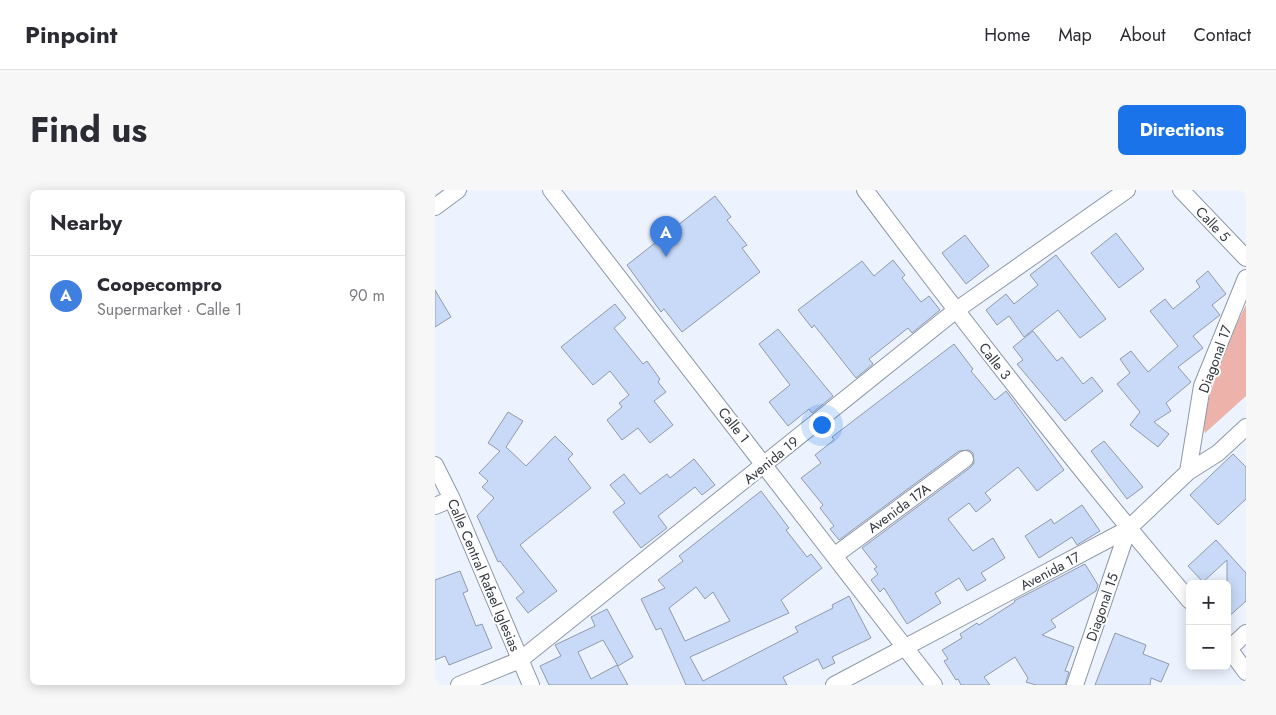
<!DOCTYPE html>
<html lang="en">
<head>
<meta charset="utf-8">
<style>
	:root { --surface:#fff; --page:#f7f7f7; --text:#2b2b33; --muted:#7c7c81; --line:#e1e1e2; --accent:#1a73e8 }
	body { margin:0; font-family:Jost,sans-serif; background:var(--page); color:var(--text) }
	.controls { position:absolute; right:15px; bottom:15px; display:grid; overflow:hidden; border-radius:8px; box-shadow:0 2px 12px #0003 }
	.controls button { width:45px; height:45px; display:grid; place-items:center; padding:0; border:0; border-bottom:1px solid var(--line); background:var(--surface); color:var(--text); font:25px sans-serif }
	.you { position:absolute; left:386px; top:234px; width:18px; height:18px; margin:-12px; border:4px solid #fff; border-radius:50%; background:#1a73e8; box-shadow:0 0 0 8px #1a73e833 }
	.badge { display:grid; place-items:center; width:32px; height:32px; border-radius:50%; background:var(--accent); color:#fff; font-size:16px; font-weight:700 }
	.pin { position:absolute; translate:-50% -41px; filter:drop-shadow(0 1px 2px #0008) }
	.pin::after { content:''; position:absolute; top:26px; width:18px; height:15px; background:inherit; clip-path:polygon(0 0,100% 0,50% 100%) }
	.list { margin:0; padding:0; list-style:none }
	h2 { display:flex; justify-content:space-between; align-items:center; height:65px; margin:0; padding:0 20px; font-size:21px }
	h2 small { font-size:16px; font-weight:400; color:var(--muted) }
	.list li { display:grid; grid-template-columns:32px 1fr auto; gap:15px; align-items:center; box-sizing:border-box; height:80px; padding:0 20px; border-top:1px solid var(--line) }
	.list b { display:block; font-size:19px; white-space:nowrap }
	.list p { margin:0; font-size:16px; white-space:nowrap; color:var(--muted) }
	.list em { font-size:16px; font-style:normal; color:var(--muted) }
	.map { position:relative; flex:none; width:811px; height:495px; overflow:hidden; border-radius:8px }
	header { display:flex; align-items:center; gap:30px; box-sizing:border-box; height:70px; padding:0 25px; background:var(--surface); border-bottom:1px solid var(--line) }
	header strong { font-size:24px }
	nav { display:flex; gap:28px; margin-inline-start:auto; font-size:18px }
	.intro { display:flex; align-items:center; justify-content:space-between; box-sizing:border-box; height:120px; padding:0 30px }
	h1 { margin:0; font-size:35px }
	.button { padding:12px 22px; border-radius:8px; background:var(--accent); color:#fff; font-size:18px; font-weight:700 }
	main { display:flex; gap:30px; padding:0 30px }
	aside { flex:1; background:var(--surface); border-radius:8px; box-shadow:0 2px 12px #0003 }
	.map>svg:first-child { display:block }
	.green { fill:#edb2aa }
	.building { fill:#c8daf8; stroke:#909aab; fill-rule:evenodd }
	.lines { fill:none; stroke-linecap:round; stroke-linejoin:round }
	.minor-casing { stroke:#8e98a9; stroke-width:18 }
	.minor { stroke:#fff; stroke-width:16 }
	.labels { text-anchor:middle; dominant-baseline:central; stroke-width:4; stroke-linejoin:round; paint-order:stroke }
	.street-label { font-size:14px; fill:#34383f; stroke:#fff }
</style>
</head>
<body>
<header>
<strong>Pinpoint</strong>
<nav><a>Home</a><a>Map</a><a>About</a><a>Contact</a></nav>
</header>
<div class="intro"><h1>Find us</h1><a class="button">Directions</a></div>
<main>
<aside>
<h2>Nearby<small></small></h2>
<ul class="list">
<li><span class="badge" style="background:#3f7fe0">A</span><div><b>Coopecompro</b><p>Supermarket · Calle 1</p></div><em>90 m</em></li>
</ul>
</aside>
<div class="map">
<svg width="811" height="495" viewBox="0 0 811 495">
	<rect width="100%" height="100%" fill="#ecf3fe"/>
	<path class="green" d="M811,115V206L770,243C763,222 799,137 811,115Z"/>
	<path class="building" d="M280,6L296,27L292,30L312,55L307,58L325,82L247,142L229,119L226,122L192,75Z
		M681,43L709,79L684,98L656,63Z
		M530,45L554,76L531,94L507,63Z
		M621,65L671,129L645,148L623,120L589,147L574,126L562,135L551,120L571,104L579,114L603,95L595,85Z
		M458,70L470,85L467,88L486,112L494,106L505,120L477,143L473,138L434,169L438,174L421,188L379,135L377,138L363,120L427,71L439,86Z
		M773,81L791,104L777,115L785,125L758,146L768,158L743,177L756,192L731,213L736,221L719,232L734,244L723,257L695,235L705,222L682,194L695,183L685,169L696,161L713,182L743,156L715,121L730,109L738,119L765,97L761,91Z
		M0,100L16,127L0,137Z
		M180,114L191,128L179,138L208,174L212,171L225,189L223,192L231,202L219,211L238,235L215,253L203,238L187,250L172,230L187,217L184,213L194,205L175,181L158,195L126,157Z
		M343,139L398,206L377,223L374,219L353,236L334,212L355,195L324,154Z
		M598,141L622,171L627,167L648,194L657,187L668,201L630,231L582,174L588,170L578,157Z
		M519,154L538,179L536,181L560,210L571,201L629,280L602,301L583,277L550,303L556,310L541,322L534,313L513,329L538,361L558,348L570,368L546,383L551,390L532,401L524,388L500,403L506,413L472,434L449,398L445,402L436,390L443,384L439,379L442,377L427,358L536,277L539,273L538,263L534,260L524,261L404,350L395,339L399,336L385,318L388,315L366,288L386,273L380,265L399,250L397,247Z
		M73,222L88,231L71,257L91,276L120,246L138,264L133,269L156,298L85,355L122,401L93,423L81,408L89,402L65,371L63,372L42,326L59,308L47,297L53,291L44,283L65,261L53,253Z
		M669,251L708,297L692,309L656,261Z
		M798,264L811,277V309L783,335L755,305Z
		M259,269L280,295L267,305L260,297L223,326L232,338L206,358L178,322L190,313L175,295L189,284L205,304L232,284L235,288Z
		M326,301L354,338L351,340L372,367L376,364L387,378L346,410L354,423L255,467L268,491L363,442L360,437L398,418L397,415L414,406L436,448L397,467L400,473L388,479L383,469L348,487L352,495H251L226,438L221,440L206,409L230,398L223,390L248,371L244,366ZM261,397L270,409L278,402L295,431L250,451L234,418Z
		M647,315L665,341L642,355L637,347L604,368L590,346L616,329L619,334Z
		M781,350L811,383V411L792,428V370L768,392L753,376Z
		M650,374L663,395L661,401L616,430L621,437L607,445L639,457L630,481L634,482L630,495H601L591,492L593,488L580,467L549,487L555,495H526L523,489L521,490L509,471L513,469L507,460L527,448L525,444L542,433L544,435L580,412L579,411Z
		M25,381L33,401L28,403L41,436L47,434L57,458L14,475L10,466L0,470V390Z
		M172,419L198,467L183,476L168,450L143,462L156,489L182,475L193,495H114L105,476L126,466L120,455L160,436L156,427Z
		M680,443L711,455L708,464L734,474L726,492L716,488L715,495H660Z"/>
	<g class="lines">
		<g class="minor-casing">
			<path id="minor" d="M116,0L499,495
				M430,0C535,140 642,278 755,411
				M746,0L811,68
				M0,17L23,0
				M0,275L17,309L96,495
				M753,282L767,196L811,88
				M0,316L17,309
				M399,366L530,269
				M792,456L811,482
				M795,458L811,443
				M24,495L85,470L520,121L692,0
				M399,495L693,339L753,282L783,263L811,237
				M640,495L693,339"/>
		</g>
		<use href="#minor" class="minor"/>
	</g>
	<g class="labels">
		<g class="street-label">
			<text transform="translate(778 34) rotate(46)">Calle 5</text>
			<text transform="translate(780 169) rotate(-70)">Diagonal 17</text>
			<text transform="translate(560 171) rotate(52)">Calle 3</text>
			<text transform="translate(299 235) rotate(52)">Calle 1</text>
			<text transform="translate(336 270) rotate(-39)">Avenida 19</text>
			<text transform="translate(464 318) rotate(-36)">Avenida 17A</text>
			<text transform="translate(615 381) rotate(-28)">Avenida 17</text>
			<text transform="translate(49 385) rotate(67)">Calle Central Rafael Iglesias</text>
			<text transform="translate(667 417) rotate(-71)">Diagonal 15</text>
		</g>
	</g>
</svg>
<div class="controls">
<button>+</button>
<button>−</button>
</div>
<div class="you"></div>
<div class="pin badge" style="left:231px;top:67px;background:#3f7fe0">A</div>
</div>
</main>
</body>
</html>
